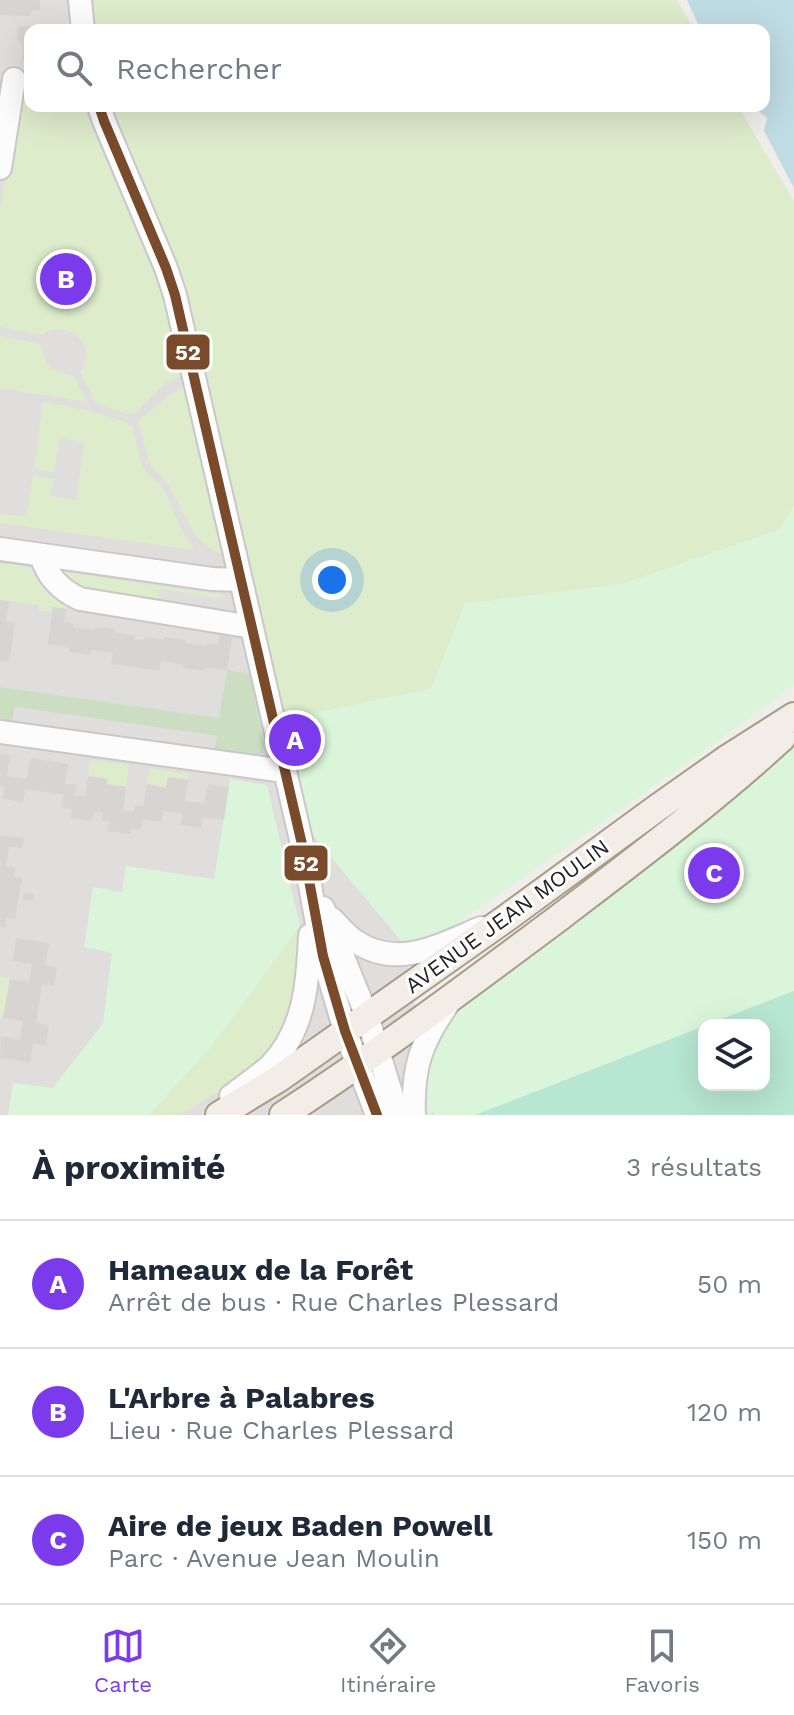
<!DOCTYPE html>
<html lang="fr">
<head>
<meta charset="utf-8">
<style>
	:root { --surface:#fff; --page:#f6f6f7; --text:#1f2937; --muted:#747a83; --line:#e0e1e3; --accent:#7c3aed }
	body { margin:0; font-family:"Work Sans",sans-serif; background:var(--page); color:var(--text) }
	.controls { position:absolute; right:24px; bottom:24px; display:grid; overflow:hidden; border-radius:16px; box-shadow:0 8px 32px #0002 }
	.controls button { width:72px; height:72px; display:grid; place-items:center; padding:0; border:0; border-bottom:2px solid var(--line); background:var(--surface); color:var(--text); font:40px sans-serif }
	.you { position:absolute; left:332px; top:580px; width:28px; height:28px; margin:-20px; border:6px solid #fff; border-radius:50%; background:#1a73e8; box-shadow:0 0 0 12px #1a73e833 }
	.badge { display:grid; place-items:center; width:52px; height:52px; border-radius:50%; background:var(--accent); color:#fff; font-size:26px; font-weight:700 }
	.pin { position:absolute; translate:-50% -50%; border:4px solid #fff; box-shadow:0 2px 8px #0006 }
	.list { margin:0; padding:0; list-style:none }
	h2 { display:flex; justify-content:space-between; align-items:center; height:104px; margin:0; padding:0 32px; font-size:34px }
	h2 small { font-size:26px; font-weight:400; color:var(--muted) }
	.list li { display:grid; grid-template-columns:52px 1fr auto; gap:24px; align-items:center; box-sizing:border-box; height:128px; padding:0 32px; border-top:2px solid var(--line) }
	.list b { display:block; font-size:30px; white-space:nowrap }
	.list p { margin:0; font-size:26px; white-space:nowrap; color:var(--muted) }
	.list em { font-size:26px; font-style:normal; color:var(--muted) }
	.icon { flex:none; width:44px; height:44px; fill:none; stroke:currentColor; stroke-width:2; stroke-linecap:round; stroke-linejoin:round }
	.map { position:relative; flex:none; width:794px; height:1115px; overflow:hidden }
	.search { position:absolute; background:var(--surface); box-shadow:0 8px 32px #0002; left:24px; right:24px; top:24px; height:88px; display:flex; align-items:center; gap:20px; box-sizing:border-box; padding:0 28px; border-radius:16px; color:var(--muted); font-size:30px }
	.sheet { height:488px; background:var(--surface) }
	nav { display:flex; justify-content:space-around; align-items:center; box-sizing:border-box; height:112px; border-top:2px solid var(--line); background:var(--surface); font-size:22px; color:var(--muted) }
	nav a { display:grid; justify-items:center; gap:4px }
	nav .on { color:var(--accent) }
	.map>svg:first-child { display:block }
	.residential { fill:#dfdedc }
	.grass { fill:#ddeccb }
	.forest { fill:#cbdec1 }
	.park { fill:#daf5da; fill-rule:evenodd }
	.pitch { fill:#b7e6d2 }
	.parking { fill:#e0dfde }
	.water { fill:#bfdbe3 }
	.building { fill:#d7d4d2 }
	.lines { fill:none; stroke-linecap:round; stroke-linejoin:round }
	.minor-casing { stroke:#c9c8c7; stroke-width:26 }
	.major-casing { stroke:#a79c86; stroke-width:30 }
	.minor { stroke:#fdfcfc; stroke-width:22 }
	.major { stroke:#f3ede7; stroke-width:26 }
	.bus-1-casing { stroke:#fff; stroke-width:16 }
	.bus-1 { stroke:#7a4b2a; stroke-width:10 }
	.labels { text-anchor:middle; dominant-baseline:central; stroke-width:6; stroke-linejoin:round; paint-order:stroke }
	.street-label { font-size:22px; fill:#222; stroke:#fff }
	.line-badge { stroke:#fff; stroke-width:3 }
	.badge-label { font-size:22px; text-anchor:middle; font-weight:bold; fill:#fff }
</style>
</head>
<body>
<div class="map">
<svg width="794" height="1115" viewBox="0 0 794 1115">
	<rect width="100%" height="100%" fill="#f0eeeb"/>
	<path class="residential" d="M0,0H93L95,30H30V106H109L184,288L312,834L404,944L435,1115H0Z"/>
	<path class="grass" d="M93,0H677L694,30H95Z
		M19,89L30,91V106H83L154,273L171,321L183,375L171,380L161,387L136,412L127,414L96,403L80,372C81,371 86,362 86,361C91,337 60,320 43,335L0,327V210Z
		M109,106H738L794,201V506L779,530L622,584L465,604L431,689L283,720L184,288Z
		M0,336L41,344C43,363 53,374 73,375L88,402L0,388Z
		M185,387L224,554C192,549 182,504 166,482C162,475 154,471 150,463C144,450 143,433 138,420C156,409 166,394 185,387Z
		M43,402L90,411L126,422L133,428L141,463L147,473L160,485L167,495L179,525L194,550L0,523V514L26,517L33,475L53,479L51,496L76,500L84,443L60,438L54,472L34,469Z
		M0,563L35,568L66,601V609L53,607L52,612L39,610V605L0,600Z
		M57,571L222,595L224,599L160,589L157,604L80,590Z
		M90,760L129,765L126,787L107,784L108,779L88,776Z
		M149,768L189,774L188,780L168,777L166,788L147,784Z
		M300,926C298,954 299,985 290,1012C277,1054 239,1082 201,1102C195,1106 187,1112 180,1114C171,1115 158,1115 149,1115L213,1045Z
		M0,977L10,979L3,1018L0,1017Z"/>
	<path class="forest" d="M227,670L250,674L264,744L263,753L255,757L214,751L216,736L15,707L12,722L0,721V687L219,718Z"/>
	<path class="park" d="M794,506V685L717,742L448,930L404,944L312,834L283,720L431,689L465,604L622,584L779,530Z
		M794,747V1115H435L433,1112L430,1115H424L423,1080L438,1038L450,1021L474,999ZM704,1025H764V1085H704Z
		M230,779L267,785L300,926L213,1045L149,1115H8L13,1083L53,1088L103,1023L112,953L84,947L93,887L122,892L126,866L214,879Z"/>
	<path class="pitch" d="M794,991V1115H475L704,1026V1085H764V1025H706Z"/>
	<path class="parking" d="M159,589L224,599L221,614L157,604Z
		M15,707L217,736L214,751L12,722Z"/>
	<path class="water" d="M687,0H794V188L764,131L767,118L753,106H764V30H701Z"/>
	<path class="building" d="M0,0H40V10H31V16L0,15Z
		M49,24L50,30H30V60L23,61L22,42H18L17,27Z
		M0,600L9,601L6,622L15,623L9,662L0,661Z
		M53,607L66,609L64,622L73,623V627L94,630L95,627L115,629L116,633L135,635L134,639L143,640L145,637L163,640L165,637L186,640V643L206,646L207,643L218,645L220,631L233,633L227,670L205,667L204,671L183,668L184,665L161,661L159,671L135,667L111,664L113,653L91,650L90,655L69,652V648L48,644Z
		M0,753L10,755L7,776L27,779L30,758L68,764L65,784L76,785L75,795L85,796L88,776L108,779L107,784L126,787L123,810L134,812L135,806H143L147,784L166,788L168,777L188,780L185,801L205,803L208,784L229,787L224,820L202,817L201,828L181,825L183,814L163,811L161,822L143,819L140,830L131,829V834L108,831L109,821H102L103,813L94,812L92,821L71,818L72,809L62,807L64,795L26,789L23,802L3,799L5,787L0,786Z
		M0,835L24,838L22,848L9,847L6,866L15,868L14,877L22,878L15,919L6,918V928L0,927Z
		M24,893L34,894L33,901L23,899Z
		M16,938L49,943L45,965L57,967L54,986L42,985L36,1023L49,1025L46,1045L33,1043L30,1062L0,1058L1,1036L20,1040L23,1021L3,1018L10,979L29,982L32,964L13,961Z"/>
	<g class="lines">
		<g class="minor-casing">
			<path id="minor" d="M80,0L83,30
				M99,106L104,121L166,268L175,295L304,853L323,956L345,1031L377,1115
				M0,168L14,79
				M0,549L212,579L241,580
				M41,555C47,576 60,590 80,599L252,627
				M0,732L284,771
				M323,908L367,1016L398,1115
				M332,919C339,926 346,935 355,941C397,970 440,945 481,928
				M231,1096C244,1086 259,1076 271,1065C305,1029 308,982 310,935
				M414,1115C412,1068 421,1042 448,1004"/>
		</g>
		<g class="major-casing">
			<path id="major" d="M219,1115L278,1079L505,919L657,808L725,760L794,716
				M283,1115C378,1053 469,985 560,917C636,859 712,802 782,738"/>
		</g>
		<use href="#minor" class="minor"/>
		<use href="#major" class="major"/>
		<g class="bus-1-casing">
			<path id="bus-1" d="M99,106L104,121L166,268L175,295L304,853L323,956L345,1031L377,1115"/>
		</g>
		<use href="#bus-1" class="bus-1"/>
	</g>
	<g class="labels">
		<g class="street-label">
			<text transform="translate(507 916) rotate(-36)">AVENUE JEAN MOULIN</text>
		</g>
	</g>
	<g class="line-badge">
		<rect x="165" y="333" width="46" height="38" rx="8" fill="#7a4b2a"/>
		<rect x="283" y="844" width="46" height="38" rx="8" fill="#7a4b2a"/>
	</g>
	<g class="badge-label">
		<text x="188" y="360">52</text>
		<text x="306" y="871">52</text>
	</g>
</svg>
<div class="controls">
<button><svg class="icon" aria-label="layers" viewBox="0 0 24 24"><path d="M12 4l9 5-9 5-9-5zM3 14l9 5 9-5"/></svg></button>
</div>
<div class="you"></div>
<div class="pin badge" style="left:295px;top:740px">A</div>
<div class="pin badge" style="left:66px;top:279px">B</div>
<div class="pin badge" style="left:714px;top:873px">C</div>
<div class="search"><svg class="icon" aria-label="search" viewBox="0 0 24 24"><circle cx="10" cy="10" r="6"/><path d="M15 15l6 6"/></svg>Rechercher</div>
</div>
<section class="sheet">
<h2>À proximité<small>3 résultats</small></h2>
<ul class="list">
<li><span class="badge">A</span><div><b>Hameaux de la Forêt</b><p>Arrêt de bus · Rue Charles Plessard</p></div><em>50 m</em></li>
<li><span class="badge">B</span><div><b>L'Arbre à Palabres</b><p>Lieu · Rue Charles Plessard</p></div><em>120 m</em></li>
<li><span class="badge">C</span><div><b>Aire de jeux Baden Powell</b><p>Parc · Avenue Jean Moulin</p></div><em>150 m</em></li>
</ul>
</section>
<nav>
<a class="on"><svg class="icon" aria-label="map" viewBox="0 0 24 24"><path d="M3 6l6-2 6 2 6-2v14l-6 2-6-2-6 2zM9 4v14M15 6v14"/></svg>Carte</a>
<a><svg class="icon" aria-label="directions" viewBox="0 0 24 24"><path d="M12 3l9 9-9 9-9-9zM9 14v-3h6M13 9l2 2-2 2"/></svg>Itinéraire</a>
<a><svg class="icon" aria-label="saved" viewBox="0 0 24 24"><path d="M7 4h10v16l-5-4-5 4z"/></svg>Favoris</a>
</nav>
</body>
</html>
